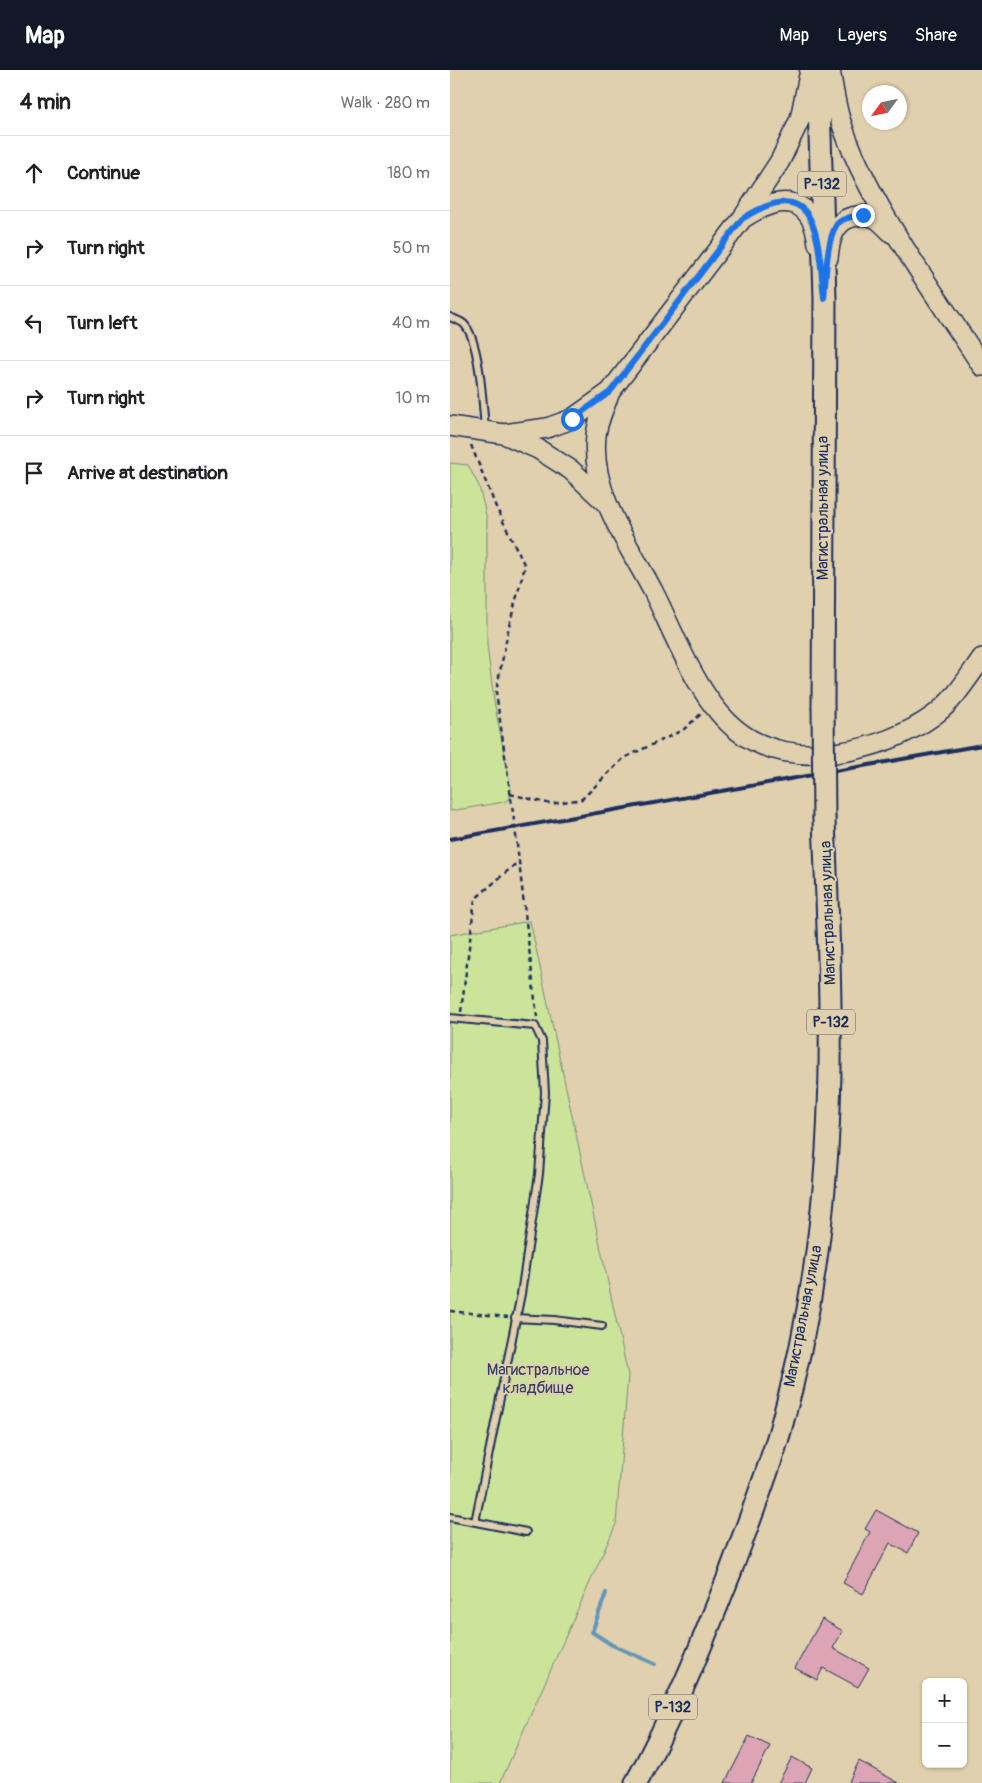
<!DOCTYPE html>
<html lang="en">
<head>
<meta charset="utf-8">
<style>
	:root { --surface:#fff; --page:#f2f2f2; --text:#202124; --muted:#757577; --line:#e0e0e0; --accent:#111827 }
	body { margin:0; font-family:Pangolin,sans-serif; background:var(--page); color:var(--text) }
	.controls { position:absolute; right:15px; bottom:15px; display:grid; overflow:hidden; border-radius:8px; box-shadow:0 1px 4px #0004 }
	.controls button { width:45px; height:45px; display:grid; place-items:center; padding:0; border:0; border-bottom:1px solid var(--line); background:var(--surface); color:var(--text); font:25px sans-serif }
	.compass { position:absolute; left:412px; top:15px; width:45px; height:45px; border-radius:50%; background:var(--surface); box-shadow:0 1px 4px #0004; rotate:237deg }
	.stop { position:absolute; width:15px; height:15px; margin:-11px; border:4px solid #1a73e8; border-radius:50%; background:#fff }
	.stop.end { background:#1a73e8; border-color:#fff; box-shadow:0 1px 5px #0008 }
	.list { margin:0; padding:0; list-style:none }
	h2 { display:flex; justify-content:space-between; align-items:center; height:65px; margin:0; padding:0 20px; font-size:21px }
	h2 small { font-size:16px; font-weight:400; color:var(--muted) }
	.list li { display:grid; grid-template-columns:32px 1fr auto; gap:15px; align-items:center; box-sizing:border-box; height:75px; padding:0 20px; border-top:1px solid var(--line) }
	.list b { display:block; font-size:19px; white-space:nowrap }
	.list em { font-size:16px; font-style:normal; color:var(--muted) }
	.icon { flex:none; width:28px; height:28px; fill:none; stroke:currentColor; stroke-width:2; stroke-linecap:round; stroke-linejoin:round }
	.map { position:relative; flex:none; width:532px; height:1713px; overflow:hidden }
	header { display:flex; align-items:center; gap:30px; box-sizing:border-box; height:70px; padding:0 25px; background:var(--accent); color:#fff }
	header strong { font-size:24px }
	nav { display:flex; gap:28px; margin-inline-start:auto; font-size:18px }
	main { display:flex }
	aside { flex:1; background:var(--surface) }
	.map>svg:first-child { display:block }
	.green { fill:#cbe49a; stroke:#738a7c }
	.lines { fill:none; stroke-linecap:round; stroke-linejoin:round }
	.stream { stroke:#6395b9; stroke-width:4 }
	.building { fill:#dca4b5; stroke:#1b2f5e }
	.service-casing { stroke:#1b2f5e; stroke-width:10 }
	.secondary-casing { stroke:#1b2f5e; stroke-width:22 }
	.trunk-casing { stroke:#1b2f5e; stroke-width:25 }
	.path { stroke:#1b2f5e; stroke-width:2.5; stroke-dasharray:5 4; stroke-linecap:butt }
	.service { stroke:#e1d0ae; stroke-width:6 }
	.secondary { stroke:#e1d0ae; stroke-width:19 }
	.trunk { stroke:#e1d0ae; stroke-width:21 }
	.rail { stroke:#1b2f5e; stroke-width:4 }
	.trunk-bridge-casing { stroke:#1b2f5e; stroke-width:25; stroke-linecap:butt }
	.trunk-bridge { stroke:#e1d0ae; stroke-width:21 }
	.route { stroke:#1a73e8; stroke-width:6 }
	.labels { text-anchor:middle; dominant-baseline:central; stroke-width:4; stroke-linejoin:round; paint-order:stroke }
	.shield { fill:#e1d0ae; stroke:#565f76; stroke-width:1 }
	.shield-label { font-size:15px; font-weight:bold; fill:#1b2f5e }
	.street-label { font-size:16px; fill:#1b2f5e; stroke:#e1d0ae }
	.park-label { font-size:16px; fill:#2d4164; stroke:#e1d0ae }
</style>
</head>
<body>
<header>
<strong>Map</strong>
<nav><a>Map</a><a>Layers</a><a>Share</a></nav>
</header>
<main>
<aside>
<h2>4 min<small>Walk · 280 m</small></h2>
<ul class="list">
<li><svg class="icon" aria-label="ahead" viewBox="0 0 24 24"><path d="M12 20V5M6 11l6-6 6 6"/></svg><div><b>Continue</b></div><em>180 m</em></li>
<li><svg class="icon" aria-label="right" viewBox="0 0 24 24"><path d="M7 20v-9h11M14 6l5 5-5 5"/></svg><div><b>Turn right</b></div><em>50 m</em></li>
<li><svg class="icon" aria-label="left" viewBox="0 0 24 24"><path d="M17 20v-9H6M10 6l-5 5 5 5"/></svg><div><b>Turn left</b></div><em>40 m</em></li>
<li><svg class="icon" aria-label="right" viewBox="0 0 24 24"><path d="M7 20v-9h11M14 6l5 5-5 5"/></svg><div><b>Turn right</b></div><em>10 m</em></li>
<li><svg class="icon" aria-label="arrive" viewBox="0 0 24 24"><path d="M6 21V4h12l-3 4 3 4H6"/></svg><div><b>Arrive at destination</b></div></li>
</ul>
</aside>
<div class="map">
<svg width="532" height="1713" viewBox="0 0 532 1713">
	<rect width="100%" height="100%" fill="#e1d0ae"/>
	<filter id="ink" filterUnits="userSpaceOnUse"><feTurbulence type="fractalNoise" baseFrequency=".02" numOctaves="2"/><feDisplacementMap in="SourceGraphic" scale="10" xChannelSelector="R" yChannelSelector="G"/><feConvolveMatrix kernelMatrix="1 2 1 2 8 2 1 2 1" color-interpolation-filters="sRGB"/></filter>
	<g filter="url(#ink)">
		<path class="green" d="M0,393L18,395L29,416L37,449V575L44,631L61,719L60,728L54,732L0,741Z
			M80,851L178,1305L166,1454L50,1713H0V865Z"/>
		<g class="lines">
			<path class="stream" d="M156,1523L142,1562L162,1575L205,1594"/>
		</g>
		<path class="building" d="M426,1440L468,1463L458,1483L440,1473L413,1524L393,1513L420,1462L415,1459Z
			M372,1549L393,1561L383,1578L419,1598L408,1617L373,1598L367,1610L345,1598Z
			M299,1666L320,1676L301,1713H275Z
			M342,1687L362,1698L355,1713H328Z
			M409,1691L449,1713H398Z"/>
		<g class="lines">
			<g class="service-casing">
				<path id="service" d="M0,247C4,249 11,251 14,254C30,270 33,337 35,360
					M0,948L85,956L92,971L95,1023L89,1104L71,1224L25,1452
					M65,1248L104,1250L152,1256
					M0,1447L76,1462"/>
			</g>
			<g class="secondary-casing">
				<path id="secondary" d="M380,0C383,16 385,33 390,49C418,134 483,220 532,296
					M295,147C331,124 362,125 368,174
					M378,188C380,167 385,149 407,146C413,145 421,146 427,149C432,153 437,158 442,163
					M160,322C155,336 147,352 146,366C140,422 179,475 204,523C226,567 249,631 288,661C341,703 433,682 483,646C504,631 517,609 532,588
					M0,356L54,364L97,358L122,349L160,322L292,149L330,91L350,49L360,0
					M54,364L88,379L121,400L157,434"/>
			</g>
			<g class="trunk-casing">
				<path id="trunk" d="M368,0L375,228L373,637
					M186,1713C223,1646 252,1574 280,1503C297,1456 316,1409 330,1361C356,1270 371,1174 377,1080C384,969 378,859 374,749"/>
			</g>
			<path class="path" d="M21,375L46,437L75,496L59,556L46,622L65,757L87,947
				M60,724L101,734L132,729L174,688L233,660L252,643
				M11,942L25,829L69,791
				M0,1241L58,1247"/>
			<use href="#service" class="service"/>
			<use href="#secondary" class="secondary"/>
			<use href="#trunk" class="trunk"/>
			<path class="rail" d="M0,769L532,675"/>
			<g class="trunk-bridge-casing">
				<path id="trunk-bridge" d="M373,637L374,749"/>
			</g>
			<use href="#trunk-bridge" class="trunk-bridge"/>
		</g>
	</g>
	<g class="lines" filter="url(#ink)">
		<path class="route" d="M122,349L160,322L292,149C370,98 368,173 374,228C376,209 376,170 387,154C393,147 405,146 413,145"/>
	</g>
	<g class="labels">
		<g class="shield">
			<rect x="348" y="101.5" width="48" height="25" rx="4"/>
			<rect x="357" y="939.5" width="48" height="25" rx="4"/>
			<rect x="199" y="1624.5" width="48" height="25" rx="4"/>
		</g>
		<g class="shield-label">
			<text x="372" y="114">Р-132</text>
			<text x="381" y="952">Р-132</text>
			<text x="223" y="1637">Р-132</text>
		</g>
		<g class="street-label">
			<text transform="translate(373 438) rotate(-90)">Магистральная улица</text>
			<text transform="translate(378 843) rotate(-92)">Магистральная улица</text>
			<text transform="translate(353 1246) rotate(-79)">Магистральная улица</text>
		</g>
		<g class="park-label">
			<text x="88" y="1300">Магистральное<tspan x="88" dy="18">кладбище</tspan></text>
		</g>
	</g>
</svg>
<div class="controls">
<button>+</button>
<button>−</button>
</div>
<svg class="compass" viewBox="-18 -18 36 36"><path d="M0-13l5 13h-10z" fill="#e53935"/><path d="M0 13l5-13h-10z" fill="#757577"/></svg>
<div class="stop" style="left:122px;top:349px"></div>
<div class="stop end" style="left:413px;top:145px"></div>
</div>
</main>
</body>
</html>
